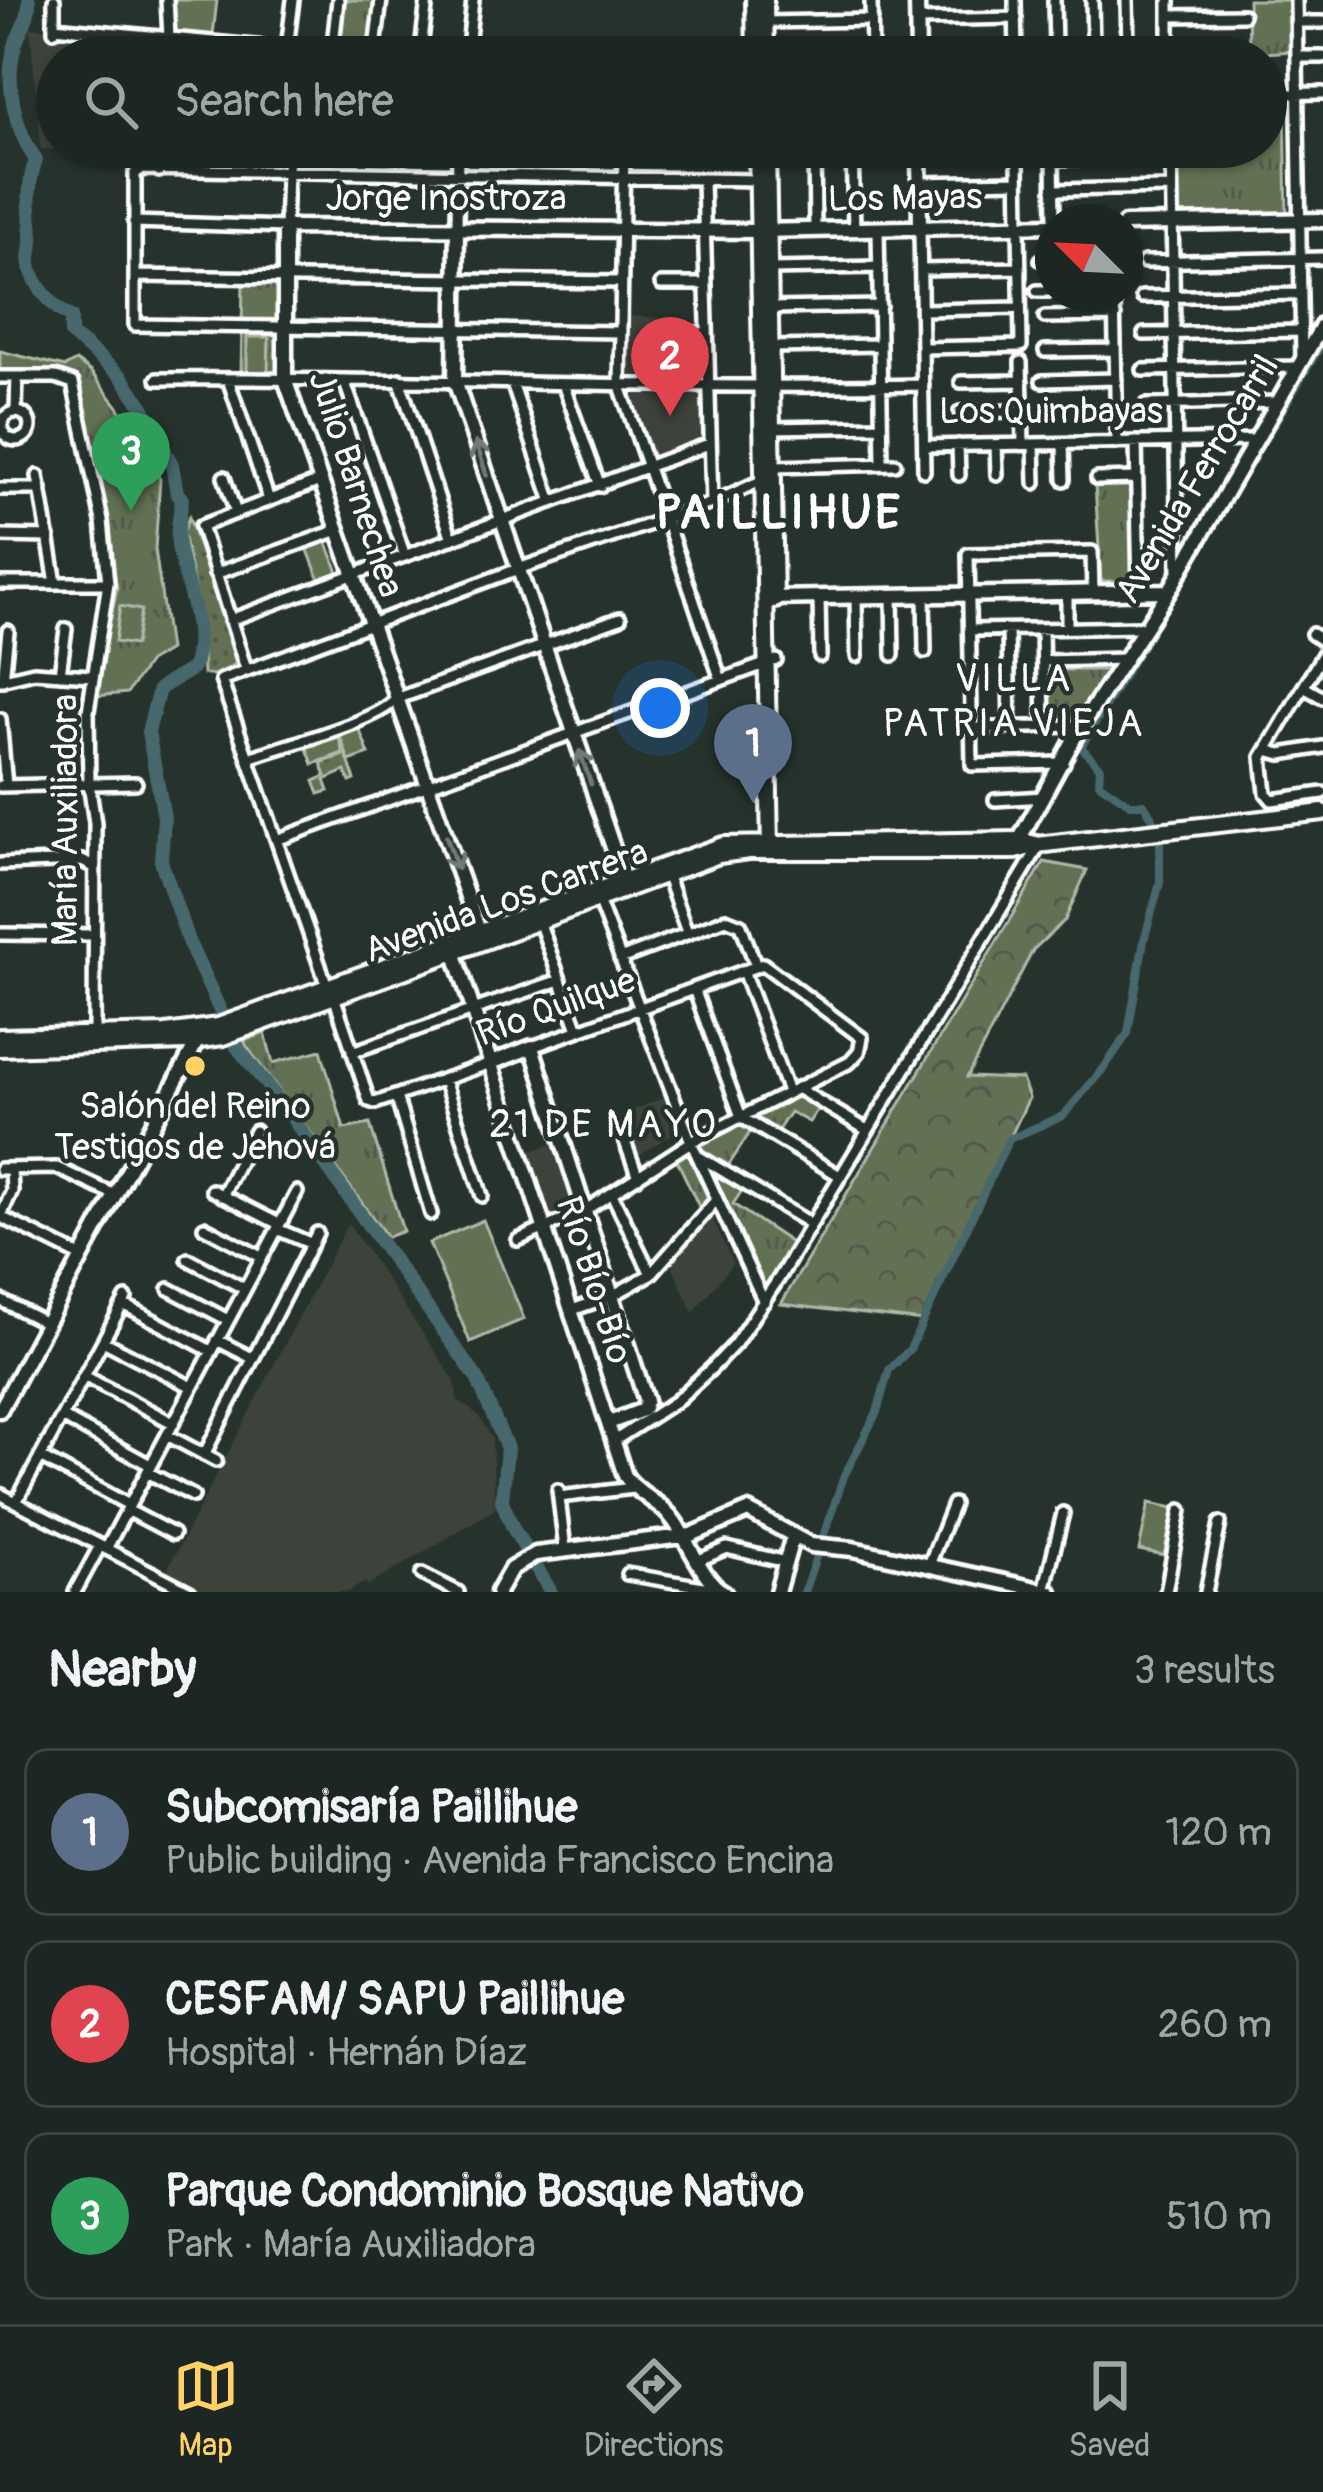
<!DOCTYPE html>
<html lang="en">
<head>
<meta charset="utf-8">
<style>
	:root { --surface:#1c2622; --page:#252e2a; --text:#f1f3f6; --muted:#a0a5a5; --line:#3a4340; --accent:#ffd166 }
	body { margin:0; font-family:Pangolin,sans-serif; background:var(--page); color:var(--text) }
	.compass { position:absolute; left:1035px; top:204px; width:108px; height:108px; border-radius:50%; background:var(--surface); box-shadow:0 3px 9px #0004; rotate:294deg }
	.you { position:absolute; left:660px; top:708px; width:42px; height:42px; margin:-30px; border:9px solid #fff; border-radius:50%; background:#1a73e8; box-shadow:0 0 0 18px #1a73e833 }
	.badge { display:grid; place-items:center; width:78px; height:78px; border-radius:50%; background:var(--accent); color:#fff; font-size:39px; font-weight:700 }
	.pin { position:absolute; translate:-50% -99px; filter:drop-shadow(0 3px 6px #0008) }
	.pin::after { content:''; position:absolute; top:63px; width:42px; height:36px; background:inherit; clip-path:polygon(0 0,100% 0,50% 100%) }
	.list { margin:0; padding:0; list-style:none }
	h2 { display:flex; justify-content:space-between; align-items:center; height:156px; margin:0; padding:0 48px; font-size:51px }
	h2 small { font-size:39px; font-weight:400; color:var(--muted) }
	.list li { display:grid; grid-template-columns:78px 1fr auto; gap:36px; align-items:center; box-sizing:border-box; height:168px; margin:0 24px 24px; padding:0 24px; border:3px solid var(--line); border-radius:24px }
	.list b { display:block; font-size:45px; white-space:nowrap }
	.list p { margin:0; font-size:39px; white-space:nowrap; color:var(--muted) }
	.list em { font-size:39px; font-style:normal; color:var(--muted) }
	.icon { flex:none; width:66px; height:66px; fill:none; stroke:currentColor; stroke-width:2; stroke-linecap:round; stroke-linejoin:round }
	.map { position:relative; flex:none; width:1323px; height:1592px; overflow:hidden }
	.search { position:absolute; background:var(--surface); box-shadow:0 3px 9px #0004; left:36px; right:36px; top:36px; height:132px; display:flex; align-items:center; gap:30px; box-sizing:border-box; padding:0 42px; border-radius:66px; color:var(--muted); font-size:45px }
	.sheet { height:732px; background:var(--surface) }
	nav { display:flex; justify-content:space-around; align-items:center; box-sizing:border-box; height:168px; border-top:3px solid var(--line); background:var(--surface); font-size:33px; color:var(--muted) }
	nav a { display:grid; justify-items:center; gap:6px }
	nav .on { color:var(--accent) }
	.map>svg:first-child { display:block }
	.built { fill:#3d433b }
	.grass { fill:url(#grass-dots); stroke:#b0b8a9; stroke-width:3 }
	.forest { fill:url(#forest-crowns); stroke:#b0b8a9; stroke-width:3 }
	.park { fill:url(#park-tufts); stroke:#b0b8a9; stroke-width:3 }
	.pitch { fill:#627153; stroke:#b0b8a9; stroke-width:3 }
	.lines { fill:none; stroke-linecap:round; stroke-linejoin:round }
	.stream { stroke:#91a4a7; stroke-width:3 }
	.canal { stroke:#47676d; stroke-width:8 }
	.river { stroke:#47676d; stroke-width:14 }
	.street-casing { stroke:#fff; stroke-width:18 }
	.secondary-casing { stroke:#fff; stroke-width:21 }
	.primary-casing { stroke:#fff; stroke-width:22 }
	.street { stroke:#26332d; stroke-width:9 }
	.secondary { stroke:#26332d; stroke-width:12 }
	.primary { stroke:#26332d; stroke-width:14 }
	.oneway { stroke:#727a76 }
	.poi-dot { fill:#ffd166; stroke:#26332d; stroke-width:4.5 }
	.labels { text-anchor:middle; dominant-baseline:central; stroke-width:9; stroke-linejoin:round; paint-order:stroke }
	.street-label { font-size:36px; fill:#fff; stroke:#26332d }
	.poi-label { font-size:36px; fill:#fff; stroke:#26332d }
	.neighbourhood-label { font-size:39px; letter-spacing:3px; fill:#fff; stroke:#26332d }
	.district-label { font-size:48px; font-weight:bold; letter-spacing:3px; fill:#fff; stroke:#26332d }
</style>
</head>
<body>
<div class="map">
<svg width="1323" height="1592" viewBox="0 0 1323 1592">
	<defs>
		<pattern id="grass-dots" width="8" height="8" patternUnits="userSpaceOnUse" patternTransform="scale(3)"><rect width="8" height="8" fill="#627153"/><path d="M2 2h.1M6 6h.1" fill="none" stroke="#54594e" stroke-width="1.8" stroke-linecap="round"/></pattern>
		<pattern id="forest-crowns" width="20" height="18" patternUnits="userSpaceOnUse" patternTransform="scale(3)"><rect width="20" height="18" fill="#627153"/><path d="M2 6a3 3 0 1 1 6 0M12 15a3 3 0 1 1 6 0" fill="none" stroke="#54594e"/></pattern>
		<pattern id="park-tufts" width="24" height="20" patternUnits="userSpaceOnUse" patternTransform="scale(3)"><rect width="24" height="20" fill="#627153"/><path d="M3 7l-1-3M5 7V3M7 7l1-3M15 17l-1-3M17 17v-4M19 17l1-3" fill="none" stroke="#54594e"/></pattern>
	</defs>
	<rect width="100%" height="100%" fill="#26332d"/>
	<filter id="ink" filterUnits="userSpaceOnUse"><feTurbulence type="fractalNoise" baseFrequency=".00833" numOctaves="2"/><feDisplacementMap in="SourceGraphic" scale="24" xChannelSelector="R" yChannelSelector="G"/><feConvolveMatrix kernelMatrix="1 2 1 2 8 2 1 2 1" color-interpolation-filters="sRGB"/></filter>
	<g filter="url(#ink)">
		<path class="built" d="M30,27L206,44L205,57H57V147L129,150L41,149Z
			M626,316L661,318L660,381H626Z
			M626,390L702,393L706,438L652,459Z
			M665,1097L675,1132L639,1155L620,1116Z
			M559,1142L579,1205L550,1215L527,1152Z
			M710,1213L733,1263L693,1313L670,1261Z
			M348,1223L455,1381L457,1400L478,1415L492,1438L495,1509L368,1586L365,1582L348,1592H205L166,1572Z"/>
		<path class="grass" d="M189,517L237,663L216,675L203,674L200,616L183,533Z
			M346,754L355,780L350,782L345,771L325,780L329,791L319,794L314,781L326,776L321,763Z"/>
		<path class="forest" d="M1044,862L1087,870L1065,920L1033,950L967,1077L1022,1079L1029,1098L922,1321L781,1304Z"/>
		<path class="park" d="M173,0H217L213,35L174,31Z
			M344,0H377L370,51L338,47Z
			M1248,0H1290L1292,51L1249,54Z
			M1266,102H1285L1287,220L1176,218V147H1266Z
			M1033,147H1137L1138,151L1033,154Z
			M243,282L281,283L279,375L241,373Z
			M0,351L65,367L76,361L91,372L119,408L160,479L155,549L169,650L149,662L127,693L95,696L117,588L81,384L57,372L0,373Z
			M1131,483L1134,581H1101L1095,484Z
			M1049,670H1113L1079,728L1050,719Z
			M358,726L369,754L349,761L339,733Z
			M265,1033L273,1063L321,1050L344,1129L370,1124L403,1231L387,1237L247,1047L244,1041Z
			M796,1094L820,1106L809,1122L790,1112L776,1133L756,1123L725,1171L745,1186L733,1204L793,1244L767,1287L759,1286L718,1194L701,1211L676,1158Z"/>
		<path class="pitch" d="M247,337H269L268,372H247Z
			M325,538L338,572L319,579L306,545Z
			M120,606L141,610L135,645L115,642Z
			M338,734L343,753L313,764L306,746Z
			M483,1220L524,1319L470,1342L429,1243Z
			M1149,1503L1174,1508L1164,1555L1139,1550Z"/>
		<g class="lines">
			<path class="stream" d="M1200,819L1323,802"/>
			<path class="canal" d="M1213,526L1323,342
				M1159,617L1081,747L1100,768L1099,783L1130,804H1144L1159,829
				M804,1592L844,1476L877,1412L889,1370L910,1349L1009,1139L1063,1116L1104,1068L1128,1033L1144,940L1160,883V838"/>
			<path class="river" d="M29,0C30,20 20,28 15,46C4,82 15,130 36,160C26,186 30,209 32,236C33,245 29,256 30,265C34,285 54,309 71,317V334L121,376L143,407L172,465L177,493L182,499C180,516 176,528 178,545C184,585 207,626 193,668L159,689L148,732L164,817L161,861L188,941L237,1047L286,1109L477,1378L507,1448L502,1501L513,1528L551,1592"/>
			<g class="street-casing">
				<path id="street" d="M54,0V31
					M167,0L169,37
					M871,0L872,57
					M1015,0L1016,57
					M1054,0L1055,50
					M1092,0L1093,49
					M1127,0L1128,49
					M1169,0V57
					M1296,0L1302,360
					M1169,16L1243,15
					M917,20L1016,18
					M765,22L872,20
					M1296,22H1323
					M54,27L373,57
					M287,48L293,0
					M1169,50L1242,48
					M1016,51L1169,48
					M332,53L338,0
					M374,57L381,0
					M420,57L427,0
					M467,57L473,0
					M1297,57H1323
					M1266,94L1323,93
					M159,147V171
					M624,147L620,386L721,680
					M814,147L815,230
					M852,147L854,229
					M1171,147L1178,573
					M703,180L712,503
					M920,183L1018,181
					M1053,190L1171,188
					M134,222L285,227L288,147
					M1054,222L1053,159L1171,156
					M457,228L458,147
					M878,228L882,464
					M920,228L924,471
					M1041,260L1053,259
					M1144,262L1323,258
					M769,269L879,267
					M921,270L1020,268
					M135,276L621,282
					M661,284H705
					M1037,291H1053
					M1114,294L1117,443
					M1142,297L1301,294
					M770,308L880,306
					M922,310L1020,308
					M1045,317L1115,316
					M620,332L135,325V173L142,169L757,180
					M666,333H707
					M1144,334L1301,331
					M771,347L880,345
					M922,348L1021,346L1018,163
					M1045,351L1115,350
					M1021,362L1023,444
					M1143,370L1297,367
					M0,377H56L73,383L102,521L108,583L88,711L89,783L95,823L94,1040
					M157,379C412,377 667,390 923,385
					M228,379L269,500
					M399,379L452,539
					M344,380L405,556
					M1042,381L1116,379
					M961,382L1022,381
					M512,383L552,502
					M563,384L600,486
					M1146,405L1277,402
					M16,411L17,377
					M960,412L1022,411
					M1042,412L1116,410
					M2 426a14 14 0 1 1 28 0a14 14 0 1 1-28 0Z
					M772,428L881,426
					M1136,442L1139,591
					M1034,444L1035,483
					M1063,444L1064,480
					M958,445L959,475
					M996,445L997,475
					M924,446L1254,440
					M38,476L56,583
					M224,477L236,513
					M1097,479L1137,478
					M0,489H41
					M0,536L49,537
					M215,574L338,530
					M0,583H108
					M1067,593V628
					M924,595L925,652
					M892,596L893,655
					M819,597L820,656
					M856,597L857,656
					M230,620L709,444
					M1042,629L1044,727
					M970,630L1144,627
					M1008,630L1010,727
					M1312,634L1323,641
					M1323,654L1262,757L1266,793L1272,800L1323,793
					M1043,661L1126,659
					M246,669L201,526L320,481
					M60,674L66,629
					M0,680L34,672L91,676
					M3,680L8,631
					M1304,687L1323,698
					M0,719L6,786
					M971,728L1081,726
					M1267,750L1281,754L1323,747
					M249,758C282,746 377,722 396,699L620,618
					M1064,763L972,765L968,554L1092,552L1093,592
					M0,786L136,783
					M995,800L1044,797
					M279,839L776,660
					M0,864L82,861L92,866
					M666,874L687,932
					M598,900L691,1142L764,1302
					M539,921L578,1030
					M0,934L93,935
					M620,959L726,919L741,925L756,966
					M743,971L788,1092
					M327,986L221,680L518,569L712,503L763,480L773,467L895,464
					M694,989L741,1117L840,1176
					M334,996L369,1101L375,1103L491,1063
					M352,1052L560,980
					M444,1080L482,1196
					M797,1088L867,1130
					M396,1096L431,1214
					M620,1128L638,1177
					M698,1156L811,1224
					M0,1169L57,1168L115,1195
					M212,1190L279,1224
					M612,1194L651,1274
					M222,1196L255,1131
					M1,1217L82,1257
					M0,1218L12,1191L11,1169
					M204,1227L261,1257
					M277,1229L312,1244
					M518,1240L584,1211L691,1142L850,1062L859,1052L862,1038L763,964L532,1047
					M188,1259L245,1289
					M169,1289L228,1320
					M0,1300L46,1323
					M123,1304L211,1351
					M572,1310L612,1296L651,1274L717,1199
					M217,1340L252,1358
					M103,1341L192,1387
					M84,1376L173,1423
					M62,1417L150,1465
					M167,1435L216,1461
					M614,1441L676,1401L713,1367L735,1344L779,1278L1040,845
					M204,1455L317,1233
					M40,1457L129,1505
					M147,1472L193,1496
					M558,1490L565,1549
					M0,1494L190,1592
					M559,1497L633,1488
					M16,1502L126,1298
					M127,1510L173,1534
					M106,1549L297,1192
					M699,1560L727,1548L786,1562
					M929,1565L953,1504
					M422,1574L458,1592
					M627,1574L715,1589
					M1044,1591L1063,1513
					M75,1592L100,1546
					M1166,1592L1181,1510
					M1206,1592L1220,1523"/>
			</g>
			<g class="secondary-casing">
				<path id="secondary" d="M917,0L918,57
					M919,147L920,228
					M1125,224L1323,220
					M457,228L455,381L627,889
					M767,598L1169,591
					M1017,844L1081,726L1169,591L1323,324
					M479,931L285,379V227L758,231L1053,225
					M453,948L625,1476C638,1495 662,1502 675,1522C687,1540 706,1585 724,1592
					M491,1063L532,1047L646,1401L643,1410L609,1423
					M0,1410L200,1036
					M498,1592L511,1569L536,1554L691,1535L748,1511L811,1545L853,1549L1050,1592
					M777,1592L793,1536"/>
			</g>
			<g class="primary-casing">
				<path id="primary" d="M754,0L755,57
					M765,0L766,57
					M757,147L770,850
					M767,147L775,600
					M0,1037L166,1033L218,1026L723,845L1018,840L1036,844
					M0,1048L186,1042L223,1037L719,855L749,851H1016L1037,845L1323,812"/>
			</g>
			<use href="#street" class="street"/>
			<use href="#secondary" class="secondary"/>
			<use href="#primary" class="primary"/>
		</g>
		<defs><path id="oneway-shaft" d="M-6 0H5M1.5-3L5.5 0L1.5 3" fill="none" stroke-width="1.6" stroke-linecap="round" stroke-linejoin="round" transform="scale(3)"/></defs>
		<g class="oneway">
			<use href="#oneway-shaft" transform="translate(481 458) rotate(-108)"/>
			<use href="#oneway-shaft" transform="translate(585 767) rotate(-109)"/>
			<use href="#oneway-shaft" transform="translate(452 853) rotate(71)"/>
		</g>
	</g>
	<circle class="poi-dot" cx="195" cy="1066" r="12"/>
	<g class="labels">
		<g class="street-label">
			<text x="446" y="198">Jorge Inostroza</text>
			<text transform="translate(905 198) rotate(-1)">Los Mayas</text>
			<text x="1051" y="411">Los Quimbayas</text>
			<text transform="translate(1197 479) rotate(-59)">Avenida Ferrocarril</text>
			<text transform="translate(356 484) rotate(72)">Julio Barnechea</text>
			<text transform="translate(65 820) rotate(-90)">María Auxiliadora</text>
			<text transform="translate(506 901) rotate(-20)">Avenida Los Carrera</text>
			<text transform="translate(556 1007) rotate(-20)">Río Quilque</text>
			<text transform="translate(594 1280) rotate(72)">Río Bío-Bío</text>
		</g>
		<g class="poi-label">
			<text x="195" y="1106">Salón del Reino<tspan x="195" dy="41">Testigos de Jehová</tspan></text>
		</g>
		<g class="neighbourhood-label">
			<text x="1014" y="678">VILLA<tspan x="1014" dy="45">PATRIA VIEJA</tspan></text>
			<text x="604" y="1124">21 DE MAYO</text>
		</g>
		<g class="district-label">
			<text x="779" y="513">PAILLIHUE</text>
		</g>
	</g>
</svg>
<svg class="compass" viewBox="-18 -18 36 36"><path d="M0-13l5 13h-10z" fill="#e53935"/><path d="M0 13l5-13h-10z" fill="#a0a5a5"/></svg>
<div class="you"></div>
<div class="pin badge" style="left:753px;top:803px;background:#5c6f8a">1</div>
<div class="pin badge" style="left:670px;top:416px;background:#e0444e">2</div>
<div class="pin badge" style="left:131px;top:511px;background:#2e9e5b">3</div>
<div class="search"><svg class="icon" aria-label="search" viewBox="0 0 24 24"><circle cx="10" cy="10" r="6"/><path d="M15 15l6 6"/></svg>Search here</div>
</div>
<section class="sheet">
<h2>Nearby<small>3 results</small></h2>
<ul class="list">
<li><span class="badge" style="background:#5c6f8a">1</span><div><b>Subcomisaría Paillihue</b><p>Public building · Avenida Francisco Encina</p></div><em>120 m</em></li>
<li><span class="badge" style="background:#e0444e">2</span><div><b>CESFAM/ SAPU Paillihue</b><p>Hospital · Hernán Díaz</p></div><em>260 m</em></li>
<li><span class="badge" style="background:#2e9e5b">3</span><div><b>Parque Condominio Bosque Nativo</b><p>Park · María Auxiliadora</p></div><em>510 m</em></li>
</ul>
</section>
<nav>
<a class="on"><svg class="icon" aria-label="map" viewBox="0 0 24 24"><path d="M3 6l6-2 6 2 6-2v14l-6 2-6-2-6 2zM9 4v14M15 6v14"/></svg>Map</a>
<a><svg class="icon" aria-label="directions" viewBox="0 0 24 24"><path d="M12 3l9 9-9 9-9-9zM9 14v-3h6M13 9l2 2-2 2"/></svg>Directions</a>
<a><svg class="icon" aria-label="saved" viewBox="0 0 24 24"><path d="M7 4h10v16l-5-4-5 4z"/></svg>Saved</a>
</nav>
</body>
</html>
